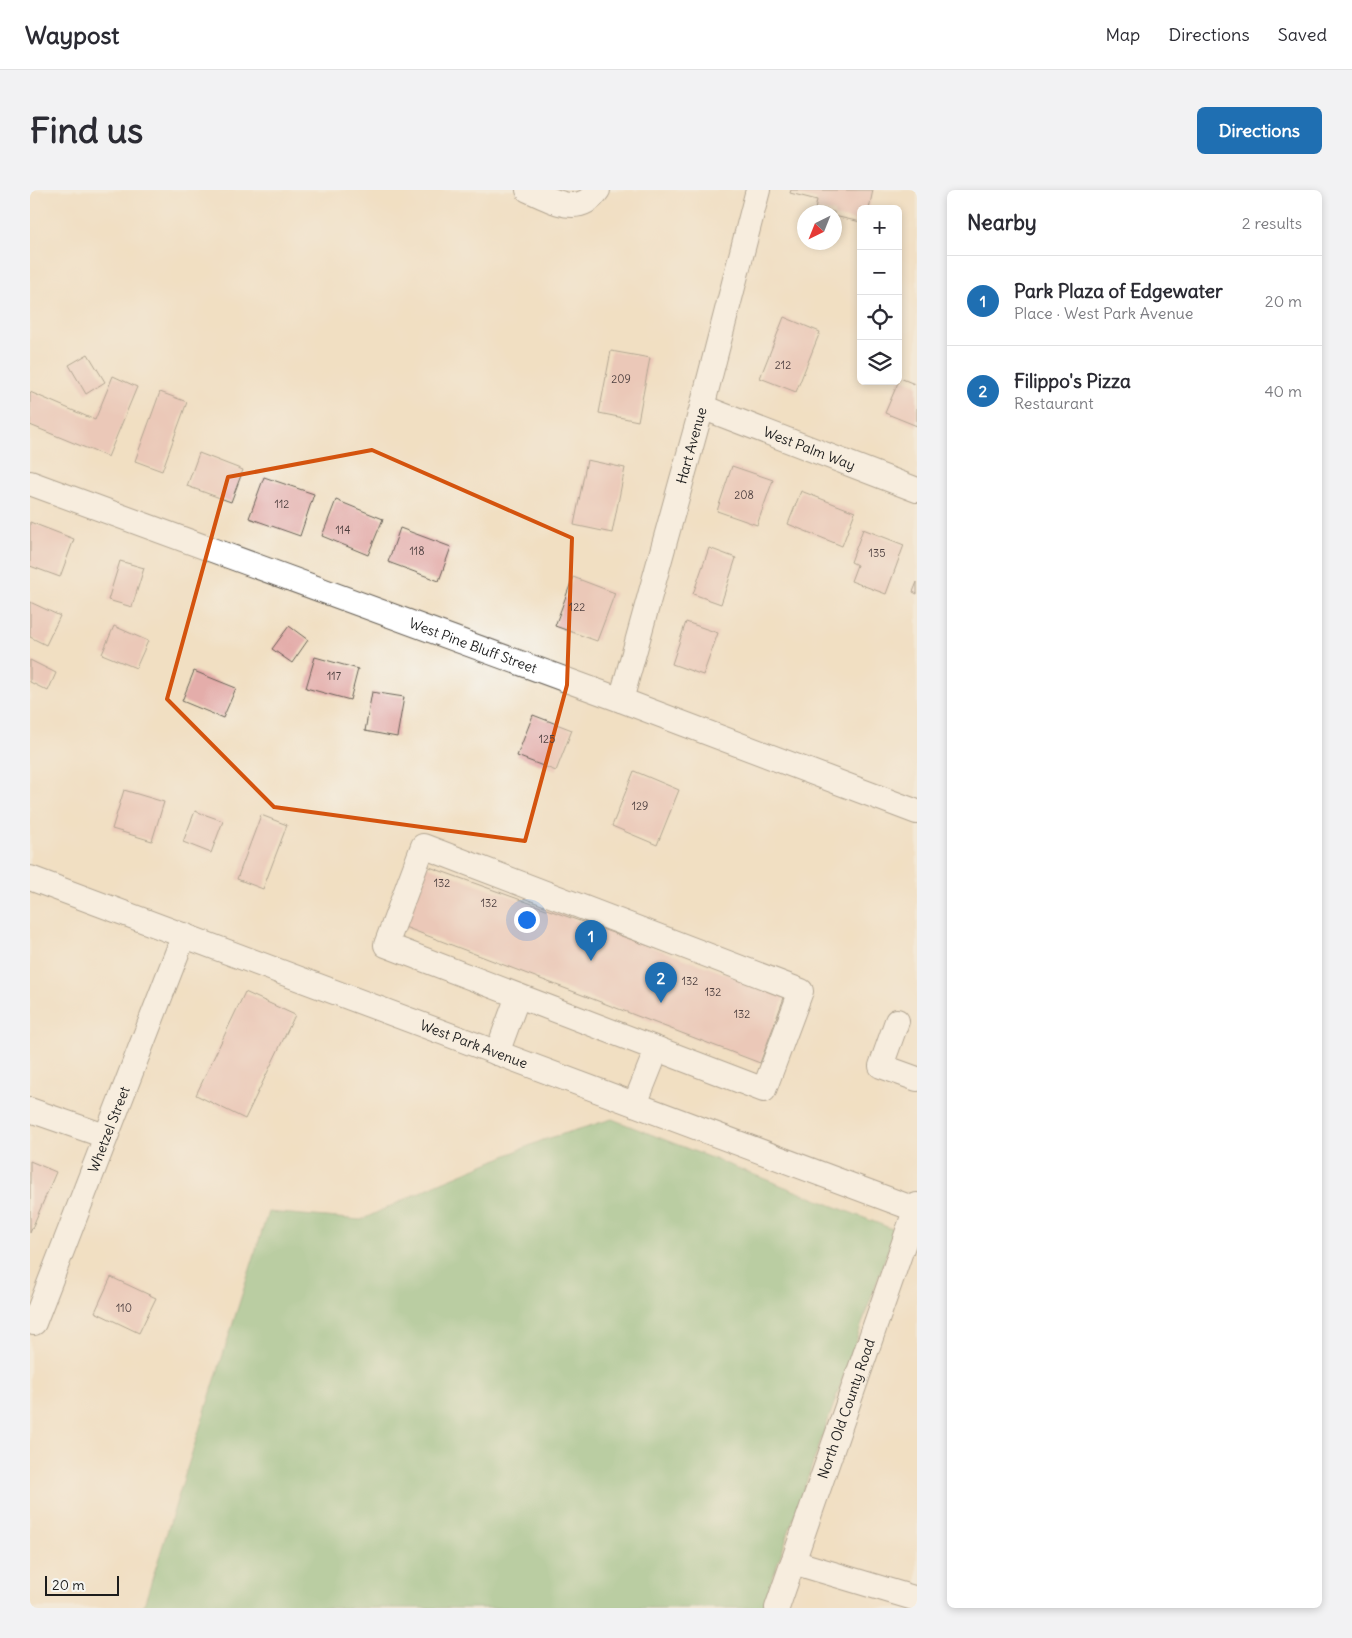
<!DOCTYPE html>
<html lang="en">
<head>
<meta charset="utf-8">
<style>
	:root { --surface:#fff; --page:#f2f2f3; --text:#2b2b33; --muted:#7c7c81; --line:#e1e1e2; --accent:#1f6fb2 }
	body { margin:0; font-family:Delius,sans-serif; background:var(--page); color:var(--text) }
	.controls { position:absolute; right:15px; top:15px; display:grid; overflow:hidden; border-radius:8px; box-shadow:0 2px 8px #0003 }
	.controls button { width:45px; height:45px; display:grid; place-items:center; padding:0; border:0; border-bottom:1px solid var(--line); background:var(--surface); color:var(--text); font:25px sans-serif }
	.compass { position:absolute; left:767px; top:15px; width:45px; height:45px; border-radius:50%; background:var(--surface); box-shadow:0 2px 8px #0003; rotate:223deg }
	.scale { position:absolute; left:15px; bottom:12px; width:74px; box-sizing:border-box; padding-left:5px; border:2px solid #1c1c1c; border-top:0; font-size:14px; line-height:18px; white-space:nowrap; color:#1c1c1c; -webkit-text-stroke:4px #f6f6f2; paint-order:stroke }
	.you { position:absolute; left:496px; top:729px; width:18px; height:18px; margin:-12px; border:4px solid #fff; border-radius:50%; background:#1a73e8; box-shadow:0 0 0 8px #1a73e833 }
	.badge { display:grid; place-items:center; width:32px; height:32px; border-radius:50%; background:var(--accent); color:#fff; font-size:16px; font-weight:700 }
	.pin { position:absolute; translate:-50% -41px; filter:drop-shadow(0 1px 2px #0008) }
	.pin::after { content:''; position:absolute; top:26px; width:18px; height:15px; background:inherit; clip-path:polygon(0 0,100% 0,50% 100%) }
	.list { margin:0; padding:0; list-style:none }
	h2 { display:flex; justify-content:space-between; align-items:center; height:65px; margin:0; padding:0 20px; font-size:21px }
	h2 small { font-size:16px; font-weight:400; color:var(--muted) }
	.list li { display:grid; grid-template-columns:32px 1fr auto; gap:15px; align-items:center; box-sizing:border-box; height:90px; padding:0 20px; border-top:1px solid var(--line) }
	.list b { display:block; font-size:19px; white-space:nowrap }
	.list p { margin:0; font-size:16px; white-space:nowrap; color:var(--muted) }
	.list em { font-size:16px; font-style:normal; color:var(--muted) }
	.icon { flex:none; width:28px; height:28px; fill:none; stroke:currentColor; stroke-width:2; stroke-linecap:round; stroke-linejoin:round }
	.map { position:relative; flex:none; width:887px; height:1418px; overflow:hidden; border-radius:8px }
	header { display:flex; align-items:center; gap:30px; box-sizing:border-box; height:70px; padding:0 25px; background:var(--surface); border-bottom:1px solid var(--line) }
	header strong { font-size:24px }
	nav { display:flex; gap:28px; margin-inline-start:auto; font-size:18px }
	.intro { display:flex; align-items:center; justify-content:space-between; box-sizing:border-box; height:120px; padding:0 30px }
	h1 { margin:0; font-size:35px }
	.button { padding:12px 22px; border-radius:8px; background:var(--accent); color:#fff; font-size:18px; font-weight:700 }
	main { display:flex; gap:30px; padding:0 30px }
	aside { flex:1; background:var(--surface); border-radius:8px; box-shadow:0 2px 8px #0003 }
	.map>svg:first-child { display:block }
	.forest { fill:#78b87a; stroke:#4a6a4b }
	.building { fill:#e4adaa }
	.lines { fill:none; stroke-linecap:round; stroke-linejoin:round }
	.minor-casing { stroke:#676056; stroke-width:26 }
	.minor { stroke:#fff; stroke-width:24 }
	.marked { fill:none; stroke:#d4530e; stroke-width:4; stroke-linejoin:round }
	.labels { text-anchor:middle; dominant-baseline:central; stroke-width:4.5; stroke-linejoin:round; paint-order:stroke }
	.number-label { font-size:11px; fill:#4e4040 }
	.street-label { font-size:14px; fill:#1c1c1c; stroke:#f6f6f2 }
</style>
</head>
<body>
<header>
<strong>Waypost</strong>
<nav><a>Map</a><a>Directions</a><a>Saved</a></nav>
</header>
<div class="intro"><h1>Find us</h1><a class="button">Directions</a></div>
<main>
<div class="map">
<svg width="887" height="1418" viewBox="0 0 887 1418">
	<rect width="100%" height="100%" fill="#f6f6f2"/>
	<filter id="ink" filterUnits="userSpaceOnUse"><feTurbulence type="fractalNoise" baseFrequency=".02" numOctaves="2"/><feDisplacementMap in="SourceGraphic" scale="10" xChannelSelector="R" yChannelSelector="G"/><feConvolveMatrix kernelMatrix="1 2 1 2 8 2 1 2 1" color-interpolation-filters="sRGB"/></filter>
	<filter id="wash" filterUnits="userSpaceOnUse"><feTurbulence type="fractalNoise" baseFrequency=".0096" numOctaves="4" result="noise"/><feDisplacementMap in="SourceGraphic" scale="20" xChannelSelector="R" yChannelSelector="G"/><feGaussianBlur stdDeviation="1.12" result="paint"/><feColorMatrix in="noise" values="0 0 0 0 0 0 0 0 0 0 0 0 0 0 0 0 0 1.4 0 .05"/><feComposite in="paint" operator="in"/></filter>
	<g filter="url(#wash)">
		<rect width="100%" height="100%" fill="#f1dfc2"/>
		<path class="forest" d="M582,929L865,1040L732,1418H113L238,1022L331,1030L407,994L513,950Z"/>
		<g id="blocks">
			<path class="building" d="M761,0H843L839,19H831V32L804,26V22L785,20L787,10L760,3Z
				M754,127L790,142L766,202L730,188Z
				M581,161L620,168L608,231L569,223Z
				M58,164L75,192L56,204L39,175Z
				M83,186L107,197L78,267L0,235V202L65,230Z
				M870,188L887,195V236L855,223Z
				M130,202L157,212L132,281L105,271Z
				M169,263L213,280L201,312L157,296Z
				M557,270L595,278L582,343L544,335Z
				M702,276L743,290L727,335L687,321Z
				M234,287L284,304L270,346L219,328Z
				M771,301L825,322L812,356L758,334Z
				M306,310L353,329L338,365L292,346Z
				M0,332L44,349L30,387L0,376Z
				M370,338L421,357L409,391L358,372Z
				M833,339L874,355L856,404L821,391L827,375L821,372Z
				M679,358L706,368L691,414L663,404Z
				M90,371L114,378L102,417L78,410Z
				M543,387L585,403L567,451L525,436Z
				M887,392V404L883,402Z
				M0,412L30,426L16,455L0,447Z
				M656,432L688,443L673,485L642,474Z
				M84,436L118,451L106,478L72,464Z
				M259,436L278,450L262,473L242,459Z
				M285,467L328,479L320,510L276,498Z
				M0,470L26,483L18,501L0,492Z
				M164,481L206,498L193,528L152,511Z
				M342,502L374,507L367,547L335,541Z
				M503,525L542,540L526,581L487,566Z
				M604,581L649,600L627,655L582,636Z
				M94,600L134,612L122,651L82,639Z
				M165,621L193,631L181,663L153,652Z
				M231,625L257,635L233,699L207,689Z
				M394,675L755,805L730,873L372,736Z
				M215,802L265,825L215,929L166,905Z
				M0,971L26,982L0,1043Z
				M81,1087L126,1108L109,1143L65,1122Z"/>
		</g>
	</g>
	<g filter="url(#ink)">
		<use href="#blocks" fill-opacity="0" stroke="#676056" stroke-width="1"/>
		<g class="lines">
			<g class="minor-casing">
				<g id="minor">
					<path d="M498,0C522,10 549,28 568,0"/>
					<path id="s1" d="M672,217L887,300"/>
					<path id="s2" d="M0,293L591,510L887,622"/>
					<path id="s3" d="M591,510L672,217L728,0"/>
					<path d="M393,656L771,801L734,900L356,755Z"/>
					<path id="s4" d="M0,688L887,1020"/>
					<path d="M867,831L851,876L887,889"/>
					<path d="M467,863L488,806"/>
					<path d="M605,914L627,859"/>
					<path d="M0,920L75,946"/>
					<path id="s5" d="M0,1131L4,1133L154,745"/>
					<path d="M763,1372L887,1409"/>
					<path id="s6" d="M747,1418L887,1015"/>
				</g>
			</g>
			<use href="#minor" class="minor"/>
		</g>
	</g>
	<path d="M0 0H887V1418H0ZM342,260L542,348L537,495L495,651L244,617L137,509L198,287Z" fill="#f1dfc2" fill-opacity=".55" fill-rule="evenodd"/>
	<path class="marked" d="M342,260L542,348L537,495L495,651L244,617L137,509L198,287Z"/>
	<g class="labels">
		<g class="number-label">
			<text x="753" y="175">212</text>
			<text x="591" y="189">209</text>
			<text x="714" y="305">208</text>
			<text x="252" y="314">112</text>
			<text x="313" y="340">114</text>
			<text x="387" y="361">118</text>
			<text x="847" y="363">135</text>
			<text x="547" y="417">122</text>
			<text x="304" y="486">117</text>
			<text x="517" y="549">125</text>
			<text x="610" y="616">129</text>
			<text x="412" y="693">132</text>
			<text x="459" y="713">132</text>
			<text x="660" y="791">132</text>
			<text x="683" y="802">132</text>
			<text x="712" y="824">132</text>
			<text x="94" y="1118">110</text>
		</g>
		<g class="street-label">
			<text stroke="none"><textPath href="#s3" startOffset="264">Hart Avenue</textPath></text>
			<text stroke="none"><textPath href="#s1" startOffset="115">West Palm Way</textPath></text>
			<text stroke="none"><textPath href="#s2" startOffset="472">West Pine Bluff Street</textPath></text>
			<text stroke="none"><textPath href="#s4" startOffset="474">West Park Avenue</textPath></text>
			<text stroke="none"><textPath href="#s5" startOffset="212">Whetzel Street</textPath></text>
			<text stroke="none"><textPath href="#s6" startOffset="211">North Old County Road</textPath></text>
		</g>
	</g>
</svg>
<div class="controls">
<button>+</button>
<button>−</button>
<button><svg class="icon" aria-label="locate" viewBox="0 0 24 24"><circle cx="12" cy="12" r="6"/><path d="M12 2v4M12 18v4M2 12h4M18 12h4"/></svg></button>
<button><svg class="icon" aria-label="layers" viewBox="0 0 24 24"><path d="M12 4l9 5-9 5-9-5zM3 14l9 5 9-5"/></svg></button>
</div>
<svg class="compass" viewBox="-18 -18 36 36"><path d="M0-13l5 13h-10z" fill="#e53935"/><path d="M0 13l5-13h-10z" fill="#7c7c81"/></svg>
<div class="scale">20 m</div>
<div class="you"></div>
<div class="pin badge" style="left:561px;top:771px">1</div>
<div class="pin badge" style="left:631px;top:813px">2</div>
</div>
<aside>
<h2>Nearby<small>2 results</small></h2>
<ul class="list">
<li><span class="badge">1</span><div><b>Park Plaza of Edgewater</b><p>Place · West Park Avenue</p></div><em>20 m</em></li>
<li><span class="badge">2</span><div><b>Filippo's Pizza</b><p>Restaurant</p></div><em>40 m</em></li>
</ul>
</aside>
</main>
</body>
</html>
